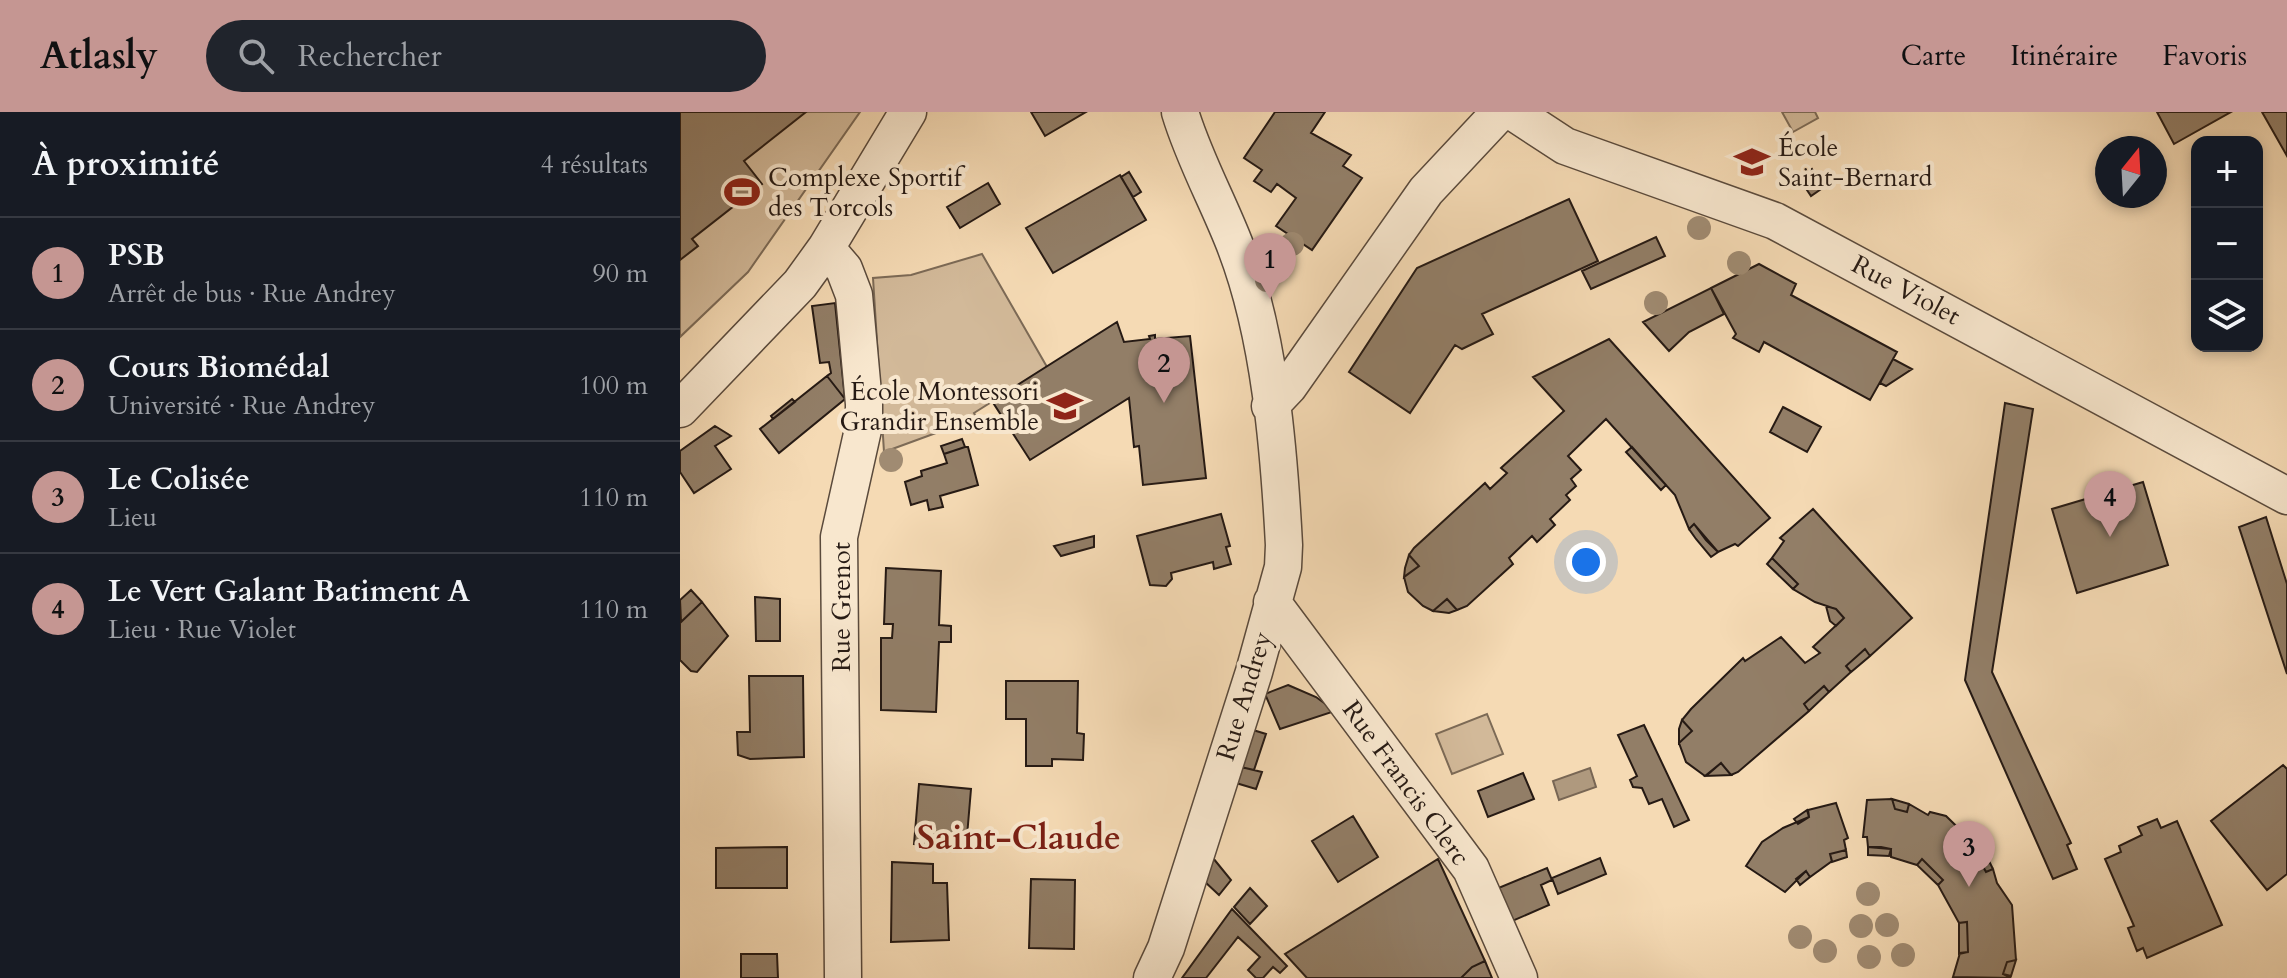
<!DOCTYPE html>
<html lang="fr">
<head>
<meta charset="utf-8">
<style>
	:root { --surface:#171b24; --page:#20242c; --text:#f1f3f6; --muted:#9ea1a6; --line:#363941; --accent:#c59692 }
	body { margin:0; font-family:Cardo,serif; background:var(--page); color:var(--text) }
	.controls { position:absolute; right:24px; top:24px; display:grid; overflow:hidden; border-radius:16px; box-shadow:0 4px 12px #0003 }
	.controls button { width:72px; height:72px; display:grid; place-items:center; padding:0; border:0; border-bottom:2px solid var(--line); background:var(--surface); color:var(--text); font:40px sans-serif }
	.compass { position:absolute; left:1415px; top:24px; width:72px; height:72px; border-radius:50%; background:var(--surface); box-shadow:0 4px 12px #0003; rotate:18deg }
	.you { position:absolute; left:906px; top:450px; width:28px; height:28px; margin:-20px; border:6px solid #fff; border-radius:50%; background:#1a73e8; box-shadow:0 0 0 12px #1a73e833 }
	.badge { display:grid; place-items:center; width:52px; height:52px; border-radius:50%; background:var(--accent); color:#111; font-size:26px; font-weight:700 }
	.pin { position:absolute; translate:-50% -66px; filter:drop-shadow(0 2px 4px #0008) }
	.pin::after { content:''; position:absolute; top:42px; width:28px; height:24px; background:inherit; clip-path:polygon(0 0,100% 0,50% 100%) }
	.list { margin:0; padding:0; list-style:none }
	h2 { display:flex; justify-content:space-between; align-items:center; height:104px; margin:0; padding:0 32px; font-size:34px }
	h2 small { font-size:26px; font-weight:400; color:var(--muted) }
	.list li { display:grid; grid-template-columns:52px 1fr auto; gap:24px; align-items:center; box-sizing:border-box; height:112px; padding:0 32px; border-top:2px solid var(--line) }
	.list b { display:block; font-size:30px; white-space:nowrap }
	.list p { margin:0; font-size:26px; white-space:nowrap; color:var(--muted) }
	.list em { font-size:26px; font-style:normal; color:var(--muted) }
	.icon { flex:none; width:44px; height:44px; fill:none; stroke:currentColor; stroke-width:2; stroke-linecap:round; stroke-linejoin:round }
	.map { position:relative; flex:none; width:1607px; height:866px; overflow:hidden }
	header { display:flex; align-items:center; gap:48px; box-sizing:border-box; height:112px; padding:0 40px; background:var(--accent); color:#111 }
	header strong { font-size:38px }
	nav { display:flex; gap:44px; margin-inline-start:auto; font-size:28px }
	.search { width:560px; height:72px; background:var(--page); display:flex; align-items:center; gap:20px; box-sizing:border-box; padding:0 28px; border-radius:44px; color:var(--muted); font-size:30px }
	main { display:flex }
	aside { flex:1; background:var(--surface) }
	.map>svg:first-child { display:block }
	.green { fill:#d2b999; stroke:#7c6a56; stroke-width:2 }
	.water { fill:#af997e; stroke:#786654; stroke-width:2 }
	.building { fill:#927e67; stroke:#261a14; stroke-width:2 }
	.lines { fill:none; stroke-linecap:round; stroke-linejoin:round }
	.minor-casing { stroke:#5a4a3c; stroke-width:39 }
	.minor { stroke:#f8e7ce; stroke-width:36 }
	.tree { fill:#a08b72 }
	.labels { text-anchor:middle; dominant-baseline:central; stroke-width:8; stroke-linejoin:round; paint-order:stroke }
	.poi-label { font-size:26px; fill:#261a14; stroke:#f8e7ce; text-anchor:start }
	.street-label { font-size:26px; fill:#261a14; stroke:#f8e7ce }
	.district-label { font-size:34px; font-weight:bold; fill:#7a1f14; stroke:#f8e7ce }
</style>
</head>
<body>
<header>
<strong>Atlasly</strong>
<div class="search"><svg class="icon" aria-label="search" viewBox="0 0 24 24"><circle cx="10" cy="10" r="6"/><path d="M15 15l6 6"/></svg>Rechercher</div>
<nav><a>Carte</a><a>Itinéraire</a><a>Favoris</a></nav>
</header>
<main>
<aside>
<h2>À proximité<small>4 résultats</small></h2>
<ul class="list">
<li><span class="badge">1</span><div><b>PSB</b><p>Arrêt de bus · Rue Andrey</p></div><em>90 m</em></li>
<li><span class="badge">2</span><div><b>Cours Biomédal</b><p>Université · Rue Andrey</p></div><em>100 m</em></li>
<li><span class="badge">3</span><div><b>Le Colisée</b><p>Lieu</p></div><em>110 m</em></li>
<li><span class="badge">4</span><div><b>Le Vert Galant Batiment A</b><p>Lieu · Rue Violet</p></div><em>110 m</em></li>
</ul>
</aside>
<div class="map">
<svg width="1607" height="866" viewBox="0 0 1607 866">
	<rect width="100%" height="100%" fill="#f5dab4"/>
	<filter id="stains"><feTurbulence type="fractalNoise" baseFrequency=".0025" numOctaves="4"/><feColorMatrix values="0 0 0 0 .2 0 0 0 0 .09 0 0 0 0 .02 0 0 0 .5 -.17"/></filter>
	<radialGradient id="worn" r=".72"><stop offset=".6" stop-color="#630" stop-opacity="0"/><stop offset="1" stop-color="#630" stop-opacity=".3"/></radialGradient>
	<path class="green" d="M0,0H180L68,160L0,225Z
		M1102,0H1135L1138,6L1113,20Z
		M302,142L367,255L294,301L297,306L204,340L193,166L231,163Z
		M807,602L823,642L772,662L756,622Z"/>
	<path class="water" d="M910,656L916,675L879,688L873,669Z"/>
	<path class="building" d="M0,0H126L64,49L82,72L12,127L18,134L0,148Z
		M351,0H406L365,24Z
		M595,0H645L631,21L671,43L663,54L682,66L632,138L596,114L616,86L597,72L591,80L574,69L582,58L564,46Z
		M1477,0H1551L1494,32Z
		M1582,0H1607V44Z
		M1132,57L1144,75L1131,84L1119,66Z
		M449,60L461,80L453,85L441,65Z
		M440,63L466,108L373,161L346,116Z
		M308,71L320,92L280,116L267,95Z
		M889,87L918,149L802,202L813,222L782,237L775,233L730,301L669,260L737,156Z
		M976,125L985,144L911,177L902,159Z
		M1079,152L1116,172L1111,183L1217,240L1190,288L1084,230L1079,240L1053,226L1056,222L1031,176Z
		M1031,176L1044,202L1009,220L989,239L963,210Z
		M155,191L165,287L147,264L151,261L149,250L140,251L132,194Z
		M437,210L444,230L470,227L469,224L475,223V227L510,224L526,366L463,373L459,334L454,335L449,286L350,348L312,289Z
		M929,227L1090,406L1058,434L1055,432L1038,440L1014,412L1009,417L995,383L926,307L888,344L901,358L891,367L896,374L886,383L890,388L870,407L875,413L857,430L852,424L829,446L833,452L787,494L777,498L767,487L753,499L743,494L728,480L724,465L739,454L729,443L734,436L805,371L810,377L827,361L821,356L884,299L853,265Z
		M1213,247L1232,257L1206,274L1200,271Z
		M147,264L165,287L99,341L80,317Z
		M112,287L115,290L93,307L91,304Z
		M1325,291L1353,297L1312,560L1391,731L1387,733L1397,757L1373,767L1285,568Z
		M1103,295L1141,315L1127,340L1090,320Z
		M35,314L51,324L35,334L51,357L14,381L0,360V339Z
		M282,327L285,335L264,342L261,334Z
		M285,335H288L298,373L260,384L263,395L249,398L247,388L231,393L225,370L242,364L241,359L267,351L264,342Z
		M952,335L986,373L981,378L946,340Z
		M1463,370L1488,453L1397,481L1372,397Z
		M1463,370L1488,453L1397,481L1372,397Z
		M1133,397L1232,506L1190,544L1185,537L1166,554L1171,560L1149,580L1144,574L1124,592L1129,599L1058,660L1051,663L1041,651L1025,664L1006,650L999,631L1012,619L1002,608L1011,597L1063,546L1065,549L1101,525L1125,551L1140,541L1133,535L1164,506L1156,497L1135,490L1113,477L1118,472L1092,446L1104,429L1100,426Z
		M541,402L550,434L546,435L551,452L534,457L533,450L491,461L492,467L486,474L470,473L457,424Z
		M1586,405L1607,472V562L1559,415Z
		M1014,412L1026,428L1038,440L1031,445L1016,427L1009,417Z
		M414,424V435L381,444L374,434Z
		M729,443L739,454L724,465L725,456Z
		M1092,446L1118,472L1113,477L1087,452Z
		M206,456L261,459L259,513L271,514V530H259L256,600L201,598V526H212L213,512H204Z
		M11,478L22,490L1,510L0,488Z
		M75,485L100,487V529H76Z
		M767,487L777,498L769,501L753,499Z
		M22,490L48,524L17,560L11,559L0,548V511Z
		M1146,494L1156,497L1164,506L1156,514L1150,509Z
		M1185,537L1190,544L1171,560L1166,554Z
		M69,564H123L124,645L70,647L58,643L57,620H70Z
		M326,569H398L397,621L404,622L403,648L372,647V654H346V607H326Z
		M608,573L636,585L655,599L600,617L585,582Z
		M1144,574L1149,580L1129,599L1124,592Z
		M1002,608L1012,619L999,631V617Z
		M964,613L1009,708L994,715L982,687L969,692L962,676L953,675L950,668L957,664L938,623Z
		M573,618L586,622L574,658L561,655Z
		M1041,651L1051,663L1026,664Z
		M1603,653L1607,657V762L1587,778L1531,709Z
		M1603,653L1607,657V762L1587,778L1531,709Z
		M561,655L582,660L576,677L556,671Z
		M843,661L854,687L808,705L798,679Z
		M239,672L291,677L286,736L234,732Z
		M1212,687L1215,697L1227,700L1229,692L1248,703L1250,700L1266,704L1306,743L1300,749L1306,760L1313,757L1317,771L1332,793L1336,848L1327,850L1323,862L1331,866L1273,865L1280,841L1288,840L1287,810L1279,811L1258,773L1263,768L1242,747L1237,753L1211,745V737L1188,735L1187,725H1183L1187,688Z
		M1212,687L1229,692L1227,700L1215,697Z
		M1212,687L1215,697L1227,700L1229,692L1248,703L1250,700L1266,704L1306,743L1300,749L1306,760L1313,757L1317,771L1332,793L1336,848L1327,850L1323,862L1331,866L1273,865L1280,841L1288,840L1287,810L1279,811L1258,773L1263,768L1242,747L1237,753L1211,745V737L1188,735L1187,725H1183L1187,688Z
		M1156,691L1168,726L1164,728L1166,738L1150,742L1152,749L1130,765L1126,759L1105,780L1066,754L1082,730L1103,716L1129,705L1128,698Z
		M1156,691L1168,726L1164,728L1166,738L1150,742L1152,749L1130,765L1126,759L1105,780L1066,754L1082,730L1103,716L1129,705L1128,698Z
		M1127,698L1129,705L1118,712L1114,707Z
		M673,704L698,745L658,770L632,729Z
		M1477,707L1481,716L1497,709L1542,813L1467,846L1463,836L1457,839L1448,816L1454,814L1425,747L1441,740L1439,734L1462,723L1458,715Z
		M107,735V776H36V736Z
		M1188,735H1201L1211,737L1209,744L1188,743Z
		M1166,738L1167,745L1152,750L1150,742Z
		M1306,743L1313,757L1306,760L1300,749Z
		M533,746L551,768L539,783L524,769Z
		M920,746L926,762L878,782L872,766Z
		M758,747L805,849L792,855L781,866H627L605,842Z
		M1242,747L1263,768L1258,773L1237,753Z
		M212,750L253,752V771H267L269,828L211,830Z
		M867,756L872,768L861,773L869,793L830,810L816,777Z
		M1126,759L1130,765L1120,773L1116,767Z
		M351,767L395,768L394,837L349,836Z
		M570,776L587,794L570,812L554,795Z
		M552,797L607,854L600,861L593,855L583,866H576L568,858L580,845L558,825L526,866H502Z
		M1287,810L1288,840L1279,842V811Z
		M61,842H97L98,866H61Z
		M1336,848L1331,864L1323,862L1327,850Z
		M805,849L812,866H781L792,855Z"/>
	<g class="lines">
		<g class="minor-casing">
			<path id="minor" d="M833,0L885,34L1095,109L1607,384
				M146,136L164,157L174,183L184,292V313L159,425L163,866
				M590,294L609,274L746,79L820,0
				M0,297L120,172L146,136L228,0
				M592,490L791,757L839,866
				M472,866L486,836L574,560L603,455L604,433C599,338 590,225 556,136C539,91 514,47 500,0"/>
		</g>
		<use href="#minor" class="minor"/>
	</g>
	<g class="tree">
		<circle cx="1019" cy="116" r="12"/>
		<circle cx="612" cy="132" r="12"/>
		<circle cx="1059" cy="151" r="12"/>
		<circle cx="587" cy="168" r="12"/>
		<circle cx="976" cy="191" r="12"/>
		<circle cx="211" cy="348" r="12"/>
		<circle cx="1188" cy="782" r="12"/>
		<circle cx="1207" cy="813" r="12"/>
		<circle cx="1181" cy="814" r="12"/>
		<circle cx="1120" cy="825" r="12"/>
		<circle cx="1145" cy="839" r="12"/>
		<circle cx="1223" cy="843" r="12"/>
		<circle cx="1189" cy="845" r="12"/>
	</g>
	<defs>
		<g id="school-bare" transform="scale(2.76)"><path d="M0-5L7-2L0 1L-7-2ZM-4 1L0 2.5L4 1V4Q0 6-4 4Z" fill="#8f2418" stroke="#f8e7ce" stroke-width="2.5" paint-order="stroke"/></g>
		<g id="stadium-bare" transform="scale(2.76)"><path d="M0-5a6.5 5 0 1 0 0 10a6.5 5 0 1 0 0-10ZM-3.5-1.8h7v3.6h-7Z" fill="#8f2418" stroke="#f8e7ce" stroke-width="2.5" paint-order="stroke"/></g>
	</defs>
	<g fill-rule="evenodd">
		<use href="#school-bare" x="1072" y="50"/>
		<use href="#stadium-bare" x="62" y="80"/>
		<use href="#school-bare" x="385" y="294"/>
	</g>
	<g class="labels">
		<g class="poi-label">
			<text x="1098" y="35">École<tspan x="1098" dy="30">Saint-Bernard</tspan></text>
			<text x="88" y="65">Complexe Sportif<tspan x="88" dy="30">des Torcols</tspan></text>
			<text x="359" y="279" text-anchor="end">École Montessori<tspan x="359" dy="30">Grandir Ensemble</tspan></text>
		</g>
		<g class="street-label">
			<text transform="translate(1226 178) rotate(28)">Rue Violet</text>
			<text transform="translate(161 495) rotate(-90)">Rue Grenot</text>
			<text transform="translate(564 584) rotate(-73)">Rue Andrey</text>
			<text transform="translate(726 671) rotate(54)">Rue Francis Clerc</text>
		</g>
		<g class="district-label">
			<text x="339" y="726">Saint-Claude</text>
		</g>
	</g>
	<rect width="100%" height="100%" filter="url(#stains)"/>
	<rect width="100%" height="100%" fill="url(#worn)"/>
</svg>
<div class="controls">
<button>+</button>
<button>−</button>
<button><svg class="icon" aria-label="layers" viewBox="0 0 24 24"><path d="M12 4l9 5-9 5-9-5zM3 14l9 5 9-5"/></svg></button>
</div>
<svg class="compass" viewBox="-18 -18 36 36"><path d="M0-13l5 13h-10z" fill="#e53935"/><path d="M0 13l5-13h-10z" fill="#9ea1a6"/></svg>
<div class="you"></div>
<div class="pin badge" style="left:590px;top:187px">1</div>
<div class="pin badge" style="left:484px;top:291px">2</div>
<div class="pin badge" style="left:1289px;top:775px">3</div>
<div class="pin badge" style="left:1430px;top:425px">4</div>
</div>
</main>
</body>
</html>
